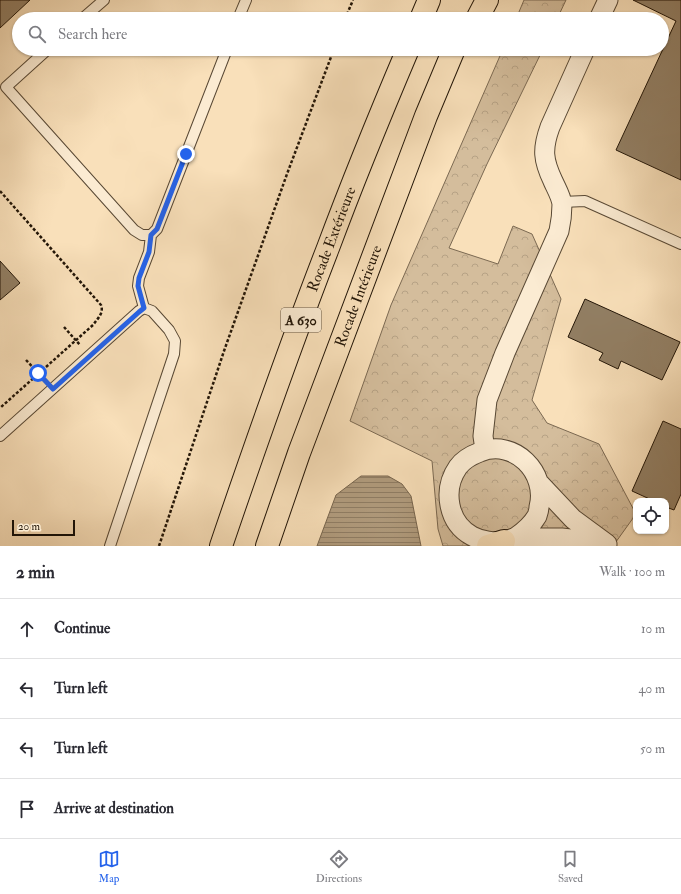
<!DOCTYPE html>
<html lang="en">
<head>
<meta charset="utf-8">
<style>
	:root { --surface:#fff; --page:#f7f7f7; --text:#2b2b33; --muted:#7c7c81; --line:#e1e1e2; --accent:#2563eb }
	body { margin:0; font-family:"IM FELL Double Pica",serif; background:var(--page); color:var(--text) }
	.controls { position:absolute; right:12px; bottom:12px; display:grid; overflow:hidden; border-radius:8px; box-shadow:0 1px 3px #0004 }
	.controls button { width:36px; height:36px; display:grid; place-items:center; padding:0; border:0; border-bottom:1px solid var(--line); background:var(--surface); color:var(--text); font:20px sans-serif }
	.scale { position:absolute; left:12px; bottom:10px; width:63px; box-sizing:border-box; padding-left:4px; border:2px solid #221507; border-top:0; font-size:11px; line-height:14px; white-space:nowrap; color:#221507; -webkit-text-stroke:3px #fbebd2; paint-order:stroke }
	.stop { position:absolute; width:12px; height:12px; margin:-9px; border:3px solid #2563eb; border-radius:50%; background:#fff }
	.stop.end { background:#2563eb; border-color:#fff; box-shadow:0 1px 4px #0008 }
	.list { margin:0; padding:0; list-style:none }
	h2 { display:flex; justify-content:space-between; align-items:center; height:52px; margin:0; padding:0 16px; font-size:17px }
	h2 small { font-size:13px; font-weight:400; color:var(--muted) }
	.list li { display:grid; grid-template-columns:26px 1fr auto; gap:12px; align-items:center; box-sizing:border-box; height:60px; padding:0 16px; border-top:1px solid var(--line) }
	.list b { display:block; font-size:15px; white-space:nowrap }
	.list em { font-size:13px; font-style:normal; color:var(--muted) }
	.icon { flex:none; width:22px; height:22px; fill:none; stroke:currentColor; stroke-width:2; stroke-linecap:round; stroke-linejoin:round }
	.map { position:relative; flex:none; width:681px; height:546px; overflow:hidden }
	.search { position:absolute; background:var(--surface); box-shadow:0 1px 3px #0004; left:12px; right:12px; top:12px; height:44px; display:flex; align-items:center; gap:10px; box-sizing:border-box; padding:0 14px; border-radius:22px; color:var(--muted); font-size:15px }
	.sheet { height:292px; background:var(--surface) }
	nav { display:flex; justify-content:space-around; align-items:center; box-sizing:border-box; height:56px; border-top:1px solid var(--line); background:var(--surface); font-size:11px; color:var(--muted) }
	nav a { display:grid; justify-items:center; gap:2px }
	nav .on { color:var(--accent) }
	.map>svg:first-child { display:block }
	.forest { fill:url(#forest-crowns); stroke:#7b6952 }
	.water { fill:url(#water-rules); stroke:#77654e }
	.building { fill:#927f64; stroke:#221507 }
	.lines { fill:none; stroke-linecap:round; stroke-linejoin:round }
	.lane-casing { stroke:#584834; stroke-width:12 }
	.street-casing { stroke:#584834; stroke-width:21 }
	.highway-casing { stroke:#221507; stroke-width:24 }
	.path { stroke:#221507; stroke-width:2.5; stroke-dasharray:3 2; stroke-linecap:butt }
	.lane { stroke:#fbebd2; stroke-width:10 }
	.street { stroke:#fbebd2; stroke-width:19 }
	.highway { stroke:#f9e0ba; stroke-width:22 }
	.route { stroke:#2563eb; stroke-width:5 }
	.labels { text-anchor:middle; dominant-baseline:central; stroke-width:3; stroke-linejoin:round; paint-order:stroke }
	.shield { fill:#fbebd2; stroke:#635544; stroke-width:1 }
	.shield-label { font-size:14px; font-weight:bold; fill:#221507 }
	.street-label { font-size:15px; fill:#221507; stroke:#fbebd2 }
</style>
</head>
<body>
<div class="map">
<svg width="681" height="546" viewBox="0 0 681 546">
	<defs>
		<pattern id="forest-crowns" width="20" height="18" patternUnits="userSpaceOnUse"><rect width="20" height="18" fill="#d4bd9c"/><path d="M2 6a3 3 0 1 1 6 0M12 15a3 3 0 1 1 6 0" fill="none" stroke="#b6a285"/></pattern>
		<pattern id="water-rules" width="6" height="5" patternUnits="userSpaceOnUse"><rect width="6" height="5" fill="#b09b7d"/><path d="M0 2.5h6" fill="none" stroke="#8f7d64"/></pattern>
	</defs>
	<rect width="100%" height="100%" fill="#f9e0ba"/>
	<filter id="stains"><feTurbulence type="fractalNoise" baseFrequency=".005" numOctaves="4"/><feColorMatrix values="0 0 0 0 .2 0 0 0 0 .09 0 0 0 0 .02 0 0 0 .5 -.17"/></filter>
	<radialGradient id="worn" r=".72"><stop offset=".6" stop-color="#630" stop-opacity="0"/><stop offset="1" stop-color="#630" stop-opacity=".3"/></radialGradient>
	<path class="forest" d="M524,0H566L557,19H516Z
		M503,49H543L487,164L449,248L498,264L513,226L532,234L561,299L532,400L547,423L599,444L636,514L613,546H443L438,529L432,461L350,421L391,305Z"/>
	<path class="water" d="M361,476H388L402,484L411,496L421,546H317L336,495Z"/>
	<path class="building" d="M0,0H30L0,28Z
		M633,0H681V180L616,150L676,21Z
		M0,261L20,283L0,300Z
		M585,299L680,342L662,380L621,361L618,369L599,360L603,353L568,337Z
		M663,421L681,429V494L674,510L666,507V501H654L632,491Z"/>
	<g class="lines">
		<g class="lane-casing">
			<path id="lane" d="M82,19L104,0
				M238,19L246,0
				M48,49L6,87L134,230L142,235H151L157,229L227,49
				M562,202L585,201L681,244
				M144,308L138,286L139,278L149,252L151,235
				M0,436L139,311L144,308L152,311L169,330L175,341L174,354L110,546"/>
		</g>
		<g class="street-casing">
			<path id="street" d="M599,19L608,0
				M485,450L483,436L487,400L505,353L559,231C561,222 562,213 562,204C561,196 556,188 553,181C543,160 542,149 550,127L585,49
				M540,484L573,519L607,544
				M516,537C525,531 531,526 537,516C538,513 539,510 539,507C548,473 514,438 480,452C472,455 463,460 458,467C442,490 448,523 472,536C481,541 495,543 505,541C509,540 513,538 516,537C521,537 527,537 532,538C542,538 552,538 562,538C577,539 592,543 607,546"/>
		</g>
		<g class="highway-casing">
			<g id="highway">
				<path d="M421,19L429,0"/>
				<path d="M477,19L487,0"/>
				<path id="s1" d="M221,546C255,446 290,346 328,248C353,181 380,115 408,49"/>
				<path id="s2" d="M267,546L299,453L426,116L454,49"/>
				<path d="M488,546L504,541"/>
			</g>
		</g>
		<path class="path" d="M345,19L353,0
			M0,191L101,305C104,313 98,318 93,325L0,408
			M64,327L80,345
			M26,360L43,378
			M159,546L224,351L287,174L334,49"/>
		<use href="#lane" class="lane"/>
		<use href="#street" class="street"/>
		<use href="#highway" class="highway"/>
	</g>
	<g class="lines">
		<path class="route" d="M38,373L53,389L139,312L144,308L138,286L139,278L149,252L151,235L157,229L186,154"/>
	</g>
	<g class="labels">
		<rect class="shield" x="281" y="308" width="40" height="24" rx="3"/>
		<g class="shield-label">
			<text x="301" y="320">A 630</text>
		</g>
		<g class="street-label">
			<text stroke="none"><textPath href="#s1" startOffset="326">Rocade Extérieure</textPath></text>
			<text stroke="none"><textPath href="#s2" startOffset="266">Rocade Intérieure</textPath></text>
		</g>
	</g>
	<rect width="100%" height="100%" filter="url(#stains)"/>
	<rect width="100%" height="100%" fill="url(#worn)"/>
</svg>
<div class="controls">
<button><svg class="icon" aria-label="locate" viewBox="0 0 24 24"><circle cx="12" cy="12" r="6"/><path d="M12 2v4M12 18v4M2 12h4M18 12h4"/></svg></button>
</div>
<div class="scale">20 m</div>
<div class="stop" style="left:38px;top:373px"></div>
<div class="stop end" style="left:186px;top:154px"></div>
<div class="search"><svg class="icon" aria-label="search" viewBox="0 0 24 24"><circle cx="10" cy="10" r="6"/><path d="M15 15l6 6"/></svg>Search here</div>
</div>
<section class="sheet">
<h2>2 min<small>Walk · 100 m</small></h2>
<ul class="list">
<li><svg class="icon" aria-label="ahead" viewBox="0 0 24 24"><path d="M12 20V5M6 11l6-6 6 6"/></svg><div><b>Continue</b></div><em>10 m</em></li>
<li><svg class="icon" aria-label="left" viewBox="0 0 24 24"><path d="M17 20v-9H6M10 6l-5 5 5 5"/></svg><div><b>Turn left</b></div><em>40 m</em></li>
<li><svg class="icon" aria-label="left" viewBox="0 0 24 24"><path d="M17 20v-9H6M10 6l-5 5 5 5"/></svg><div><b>Turn left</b></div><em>50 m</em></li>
<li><svg class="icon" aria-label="arrive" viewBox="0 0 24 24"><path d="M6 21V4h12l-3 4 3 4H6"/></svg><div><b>Arrive at destination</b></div></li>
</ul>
</section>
<nav>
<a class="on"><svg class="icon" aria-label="map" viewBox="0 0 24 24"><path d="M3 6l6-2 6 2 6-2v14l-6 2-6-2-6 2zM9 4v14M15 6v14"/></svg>Map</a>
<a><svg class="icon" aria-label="directions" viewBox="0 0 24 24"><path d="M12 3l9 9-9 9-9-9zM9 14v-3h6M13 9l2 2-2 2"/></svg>Directions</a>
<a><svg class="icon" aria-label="saved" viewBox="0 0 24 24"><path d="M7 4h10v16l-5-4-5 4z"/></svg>Saved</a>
</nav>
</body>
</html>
